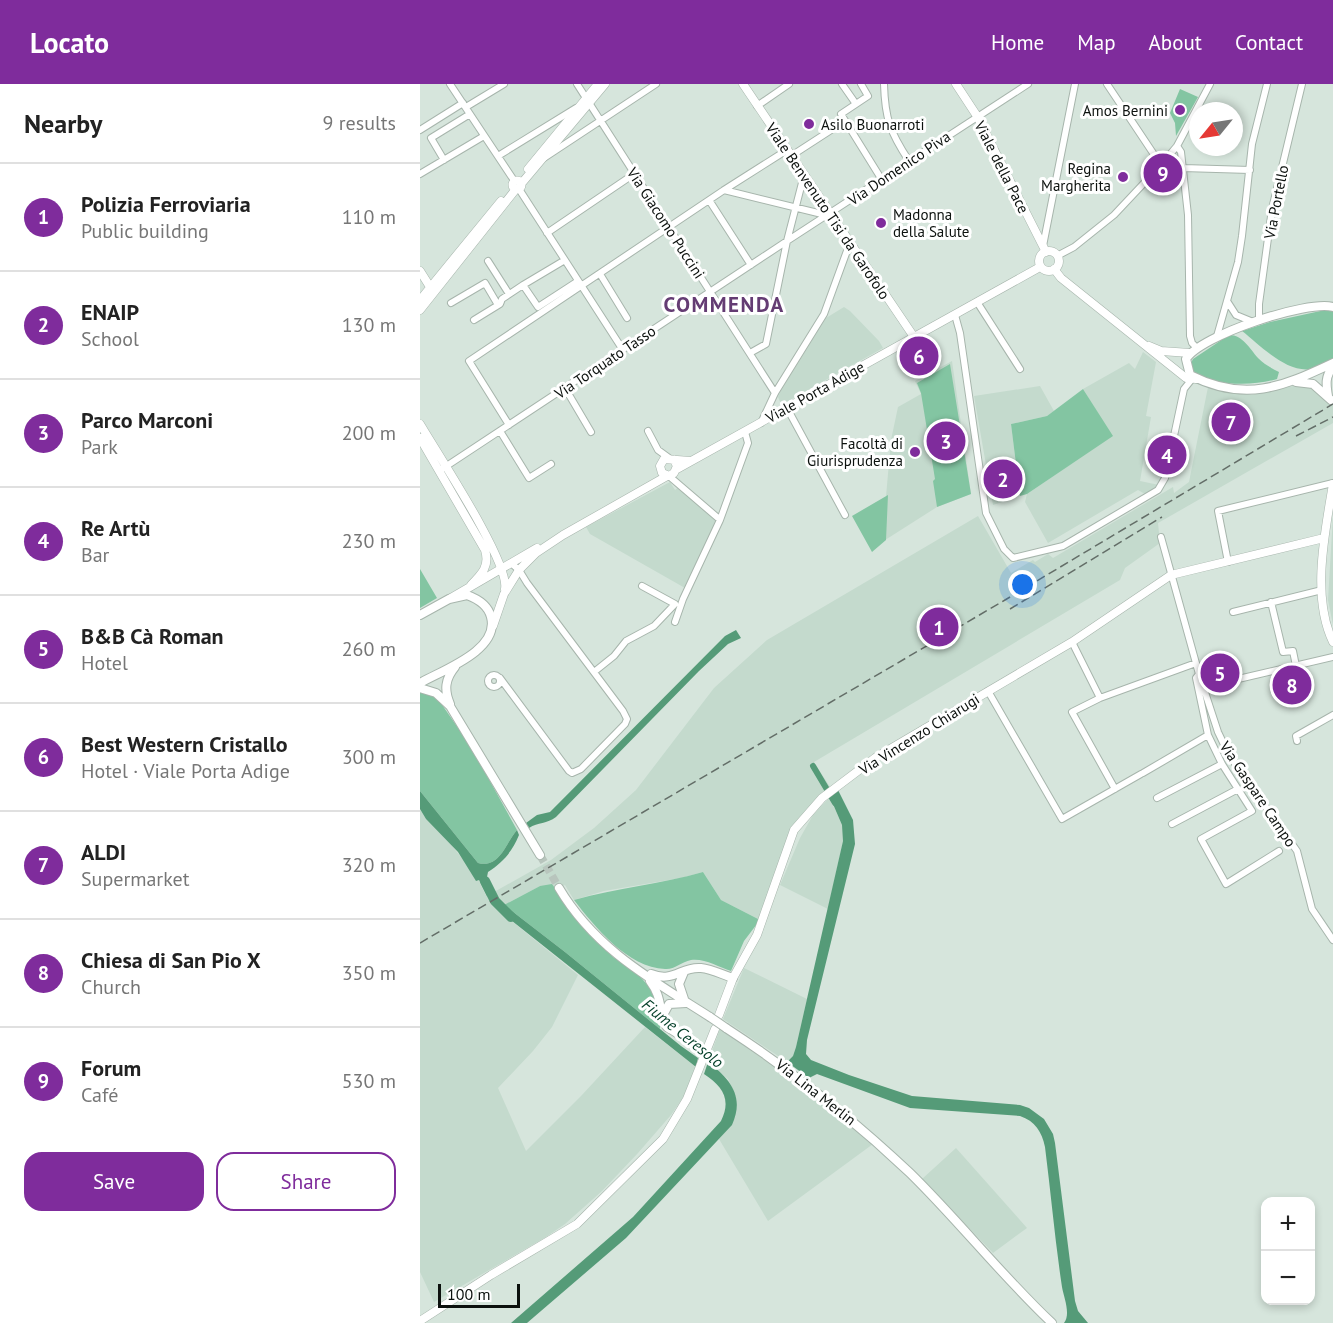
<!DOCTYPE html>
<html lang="en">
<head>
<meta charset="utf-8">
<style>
	:root { --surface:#fff; --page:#f6f6f6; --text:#222; --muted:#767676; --line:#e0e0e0; --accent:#7f2c9c }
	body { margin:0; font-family:"PT Sans",sans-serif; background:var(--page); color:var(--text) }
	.controls { position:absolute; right:18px; bottom:18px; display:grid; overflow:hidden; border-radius:12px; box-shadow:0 3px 9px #0003 }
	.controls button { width:54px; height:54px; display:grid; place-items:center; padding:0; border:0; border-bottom:2px solid var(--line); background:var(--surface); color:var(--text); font:30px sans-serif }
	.compass { position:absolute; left:769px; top:18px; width:54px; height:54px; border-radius:50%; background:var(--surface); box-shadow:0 3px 9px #0003; rotate:240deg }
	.scale { position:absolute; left:18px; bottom:15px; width:82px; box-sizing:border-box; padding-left:6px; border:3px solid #0c110e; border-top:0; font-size:16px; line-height:21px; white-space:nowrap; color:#0c110e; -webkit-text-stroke:4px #fff; paint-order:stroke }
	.you { position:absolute; left:603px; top:501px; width:21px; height:21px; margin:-15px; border:4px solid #fff; border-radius:50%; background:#1a73e8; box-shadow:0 0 0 9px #1a73e833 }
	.badge { display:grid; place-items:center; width:39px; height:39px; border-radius:50%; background:var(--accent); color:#fff; font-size:20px; font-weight:700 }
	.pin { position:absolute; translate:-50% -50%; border:3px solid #fff; box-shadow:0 2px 6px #0006 }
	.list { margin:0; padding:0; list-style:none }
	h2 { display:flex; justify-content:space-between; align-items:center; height:78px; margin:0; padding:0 24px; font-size:26px }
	h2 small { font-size:20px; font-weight:400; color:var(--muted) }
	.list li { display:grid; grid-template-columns:39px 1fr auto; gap:18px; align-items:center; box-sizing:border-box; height:108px; padding:0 24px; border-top:2px solid var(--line) }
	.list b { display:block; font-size:22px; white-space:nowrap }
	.list p { margin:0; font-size:20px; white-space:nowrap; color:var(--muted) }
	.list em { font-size:20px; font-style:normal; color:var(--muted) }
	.actions { display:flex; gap:12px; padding:18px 24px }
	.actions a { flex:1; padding:14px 0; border:2px solid var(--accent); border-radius:18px; text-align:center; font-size:21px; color:var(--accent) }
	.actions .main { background:var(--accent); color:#fff }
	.map { position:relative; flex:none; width:913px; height:1239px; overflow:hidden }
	header { display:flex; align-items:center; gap:36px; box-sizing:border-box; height:84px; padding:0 30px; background:var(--accent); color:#fff }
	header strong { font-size:28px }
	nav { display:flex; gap:33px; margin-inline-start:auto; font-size:21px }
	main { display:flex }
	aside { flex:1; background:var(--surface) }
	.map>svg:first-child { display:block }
	.built { fill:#c4dacd }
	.green { fill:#83c5a2 }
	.water { fill:#559b78 }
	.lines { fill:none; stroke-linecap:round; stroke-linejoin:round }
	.canal { stroke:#559b78; stroke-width:6 }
	.river { stroke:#559b78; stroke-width:10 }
	.secondary-tunnel { stroke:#b8c5bd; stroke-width:8; stroke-dasharray:8 4; stroke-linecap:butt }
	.minor-casing { stroke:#a7b5ac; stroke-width:8 }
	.tertiary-casing { stroke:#a7b5ac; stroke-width:9 }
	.secondary-casing { stroke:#a7b5ac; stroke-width:10 }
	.minor { stroke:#fff; stroke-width:6 }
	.tertiary { stroke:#fff; stroke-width:8 }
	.secondary { stroke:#fff; stroke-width:8 }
	.rail { stroke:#636d67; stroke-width:1.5; stroke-dasharray:9 4.5; stroke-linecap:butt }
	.secondary-bridge-casing { stroke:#a7b5ac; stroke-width:10; stroke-linecap:butt }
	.secondary-bridge { stroke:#fff; stroke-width:8 }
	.poi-dot { fill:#7f2c9c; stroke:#fff; stroke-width:2 }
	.labels { text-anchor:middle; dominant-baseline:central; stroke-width:6; stroke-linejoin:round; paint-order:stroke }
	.poi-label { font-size:15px; fill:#0c110e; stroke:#fff; text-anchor:end }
	.street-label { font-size:15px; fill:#0c110e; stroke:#fff }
	.water-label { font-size:16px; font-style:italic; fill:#003d26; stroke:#fff }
	.district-label { font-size:21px; font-weight:bold; letter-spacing:1.5px; fill:#643c73; stroke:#fff }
</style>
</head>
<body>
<header>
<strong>Locato</strong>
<nav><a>Home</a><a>Map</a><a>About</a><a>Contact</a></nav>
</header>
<main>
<aside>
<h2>Nearby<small>9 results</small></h2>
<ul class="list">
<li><span class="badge">1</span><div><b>Polizia Ferroviaria</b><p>Public building</p></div><em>110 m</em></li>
<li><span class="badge">2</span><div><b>ENAIP</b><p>School</p></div><em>130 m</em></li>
<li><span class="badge">3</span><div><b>Parco Marconi</b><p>Park</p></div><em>200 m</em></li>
<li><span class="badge">4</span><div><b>Re Artù</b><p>Bar</p></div><em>230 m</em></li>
<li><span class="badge">5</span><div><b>B&amp;B Cà Roman</b><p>Hotel</p></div><em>260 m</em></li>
<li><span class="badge">6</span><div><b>Best Western Cristallo</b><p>Hotel · Viale Porta Adige</p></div><em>300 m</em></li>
<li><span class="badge">7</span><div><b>ALDI</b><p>Supermarket</p></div><em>320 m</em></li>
<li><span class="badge">8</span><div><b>Chiesa di San Pio X</b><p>Church</p></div><em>350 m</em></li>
<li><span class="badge">9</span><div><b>Forum</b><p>Café</p></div><em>530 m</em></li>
</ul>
<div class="actions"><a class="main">Save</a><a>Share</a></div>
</aside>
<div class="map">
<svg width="913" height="1239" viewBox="0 0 913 1239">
	<rect width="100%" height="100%" fill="#d6e5dc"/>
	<path class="built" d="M424,223L430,227L459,257L463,264L363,320H361L358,313L360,308L406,234Z
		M723,268L736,278L726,332L731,333L720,397L739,401L725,410L718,406L628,459L605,418L607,410L692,352L663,305L709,279L715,285Z
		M532,277L551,410L517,423L462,458L471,356L478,323L501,310L495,297Z
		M883,300L898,307L906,318L913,314V339L738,439L740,459L705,484L700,496L394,678L412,706L372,752L340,836L301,816L283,788L261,794L184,807L154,816L145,801L135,805L120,802L77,825L158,891L132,943L113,967L78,1004L106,1067L161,1012L225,943L276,983L264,1012L251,1031L218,1069L182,1107L145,1140L126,1153L14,1218L0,1188V725L6,735L26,754L59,796L67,812L131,776L174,744L216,706L294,604L347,556L558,432L591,489L613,476L615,478L628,470L633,474L753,403L754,409L769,398L788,303L832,311Z
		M620,302L634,327L627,332L591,340L600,412L573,421L554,312Z
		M250,398L255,406L260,402L297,437L265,504L170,450L166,443Z
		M913,431V541L908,516Z
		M410,713L424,746L423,757L408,825L360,801L380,754L393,731Z
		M324,884L387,915L376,963L373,972L367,978L303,935Z
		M300,945L389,1007L453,1060L348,1137L299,1055L311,1041L316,1013L308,995L288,978Z
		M536,1064L607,1144L573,1169L502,1095Z"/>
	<path class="green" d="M760,5L778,13L756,52L755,39L750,29Z
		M905,226L913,227V275C906,278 898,283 891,285C866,289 840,261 822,247L850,238Z
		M809,251C823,251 830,265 838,274C844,280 851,284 859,288L857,295C833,302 795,303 773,287L771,279L773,275Z
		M530,280L551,410L517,423L513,397L515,395L501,309L497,299Z
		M663,305L693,352L607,410L600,412L591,340L627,332Z
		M468,411L466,456L452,468L432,432Z
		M0,485L17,514L0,524Z
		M0,609H9L18,615L50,661L97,746C86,758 80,785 58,779L0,707Z
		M283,788L301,816L340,836L324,857L311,887C299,883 284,874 271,876C261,878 254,886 245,885C208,884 174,842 154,816C197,804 241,800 283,788Z
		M132,800L163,844L193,873L216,888L232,906L240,935V945L145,868L84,821L120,802Z"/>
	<path class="water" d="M316,546L321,554L308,560L279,587L136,733C127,740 118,738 109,744L106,739L117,731L130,728L305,552Z
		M418,706L433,736L435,760L387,956L386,970L391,976L429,991L492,1012L600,1021L609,1024L624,1035L633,1050L635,1059L655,1217L658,1227L668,1239H644C651,1230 644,1214 642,1203C635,1157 631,1110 625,1063C622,1048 615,1037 600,1032L490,1024L397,990L389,994L367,978L373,972L376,963L423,757L422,741L410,713Z
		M0,707L58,779C80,785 86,758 97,746L99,751C92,768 83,778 68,788L67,793L74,807L67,812L59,796L56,797L38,768L6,735L0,725Z
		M84,821L145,868L261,962L278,974L276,983L77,825Z
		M288,978C310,995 325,1012 312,1041L206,1154L107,1239H91L213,1133L301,1037C312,1015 302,1002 284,990Z"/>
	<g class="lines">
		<path class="canal" d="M393,682L415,719"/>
		<path class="river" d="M65,797L75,817L91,833"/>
		<path class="secondary-tunnel" d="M120,771L139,804"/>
		<g class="minor-casing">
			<path id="minor" d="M30,0L95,98
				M157,0L355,309
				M422,0L436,20L448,12L441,0
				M464,0C465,35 470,48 489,77
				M687,0L741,81
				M436,20L421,30L462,96
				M337,22L369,0
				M46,23L84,0
				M0,46L43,19
				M757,62L761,68L768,131L770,252L772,259L777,264
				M78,72L156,24
				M371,72L425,37
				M124,74L236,0
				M24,76L11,54L50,30
				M763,84L830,86
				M0,90L64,52
				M99,105L203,266
				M304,106L402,130L405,133
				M289,116L331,181
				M127,149L214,90
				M623,162L655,0
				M637,172L654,163L694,131L741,81L757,62L790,0
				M68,177L89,210
				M180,190L207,234
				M103,201L145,176
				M807,217L816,231L833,238
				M557,218L600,285
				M31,219L65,199L78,221
				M535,231L540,249L566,429L584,465L593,474L643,462L738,406L745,394L764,305L772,295
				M54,236L80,220L82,215L103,201L118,223L158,197
				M839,237V220L852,125L882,0
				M797,252L818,178L822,152L832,60L847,0
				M330,269L346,260L367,157L384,91
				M145,304L171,348
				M367,324L425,431
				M341,339L355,309L404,230L428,164L432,161
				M89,341L49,277L304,106L367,66
				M80,347L109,394L131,380
				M228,347L238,366L249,374
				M22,385L367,157L608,0
				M249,392L298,434
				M741,453L779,590L798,648L809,671L877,767L892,825L913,856
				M808,478L798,427L913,399
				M851,518L863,568L873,567L876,582
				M813,528L902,506
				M255,538L263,515L300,436L328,359L325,348
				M652,558L680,614
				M174,588L194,572L206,557L234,542L255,520L222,502
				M779,590L776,594L788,651L802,680L832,727L781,755L806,800L859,767
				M68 597a6 6 0 1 1 12 0a6 6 0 1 1-12 0Z
				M80,594L149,687L152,689L161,685L205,640L207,635L203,627L107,499L99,486L91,479
				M784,603L913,573
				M568,607L642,735L721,690
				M877,657L876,652L913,631
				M723,689L788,651
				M695,705L652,628L680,614L776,579
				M737,714L802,680
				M752,740L818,705"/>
		</g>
		<g class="tertiary-casing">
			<path id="tertiary" d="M323,0L494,253
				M536,0L557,32L626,168
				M108,85L178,0
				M92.5 101a4.5 4.5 0 1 1 9 0a4.5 4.5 0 1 1-9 0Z
				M101,100L185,0
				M619 177a10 10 0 1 1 20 0a10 10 0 1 1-20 0Z
				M634,185L641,194L766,294L776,295
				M0,187L12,206
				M0,216L81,117
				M0,226L96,105
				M729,262L741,267L770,269
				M0,340C17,369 90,479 85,505
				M0,354L65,466C70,482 62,490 51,501
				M254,376L257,382L254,389L249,392L242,389L240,382L244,375L270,377
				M257,385L620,183
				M913,400C905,448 891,513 913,558
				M31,514L117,464
				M73,542L84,510L99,486L116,469L143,451L247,392
				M299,931L313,894L337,851L374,746L402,714L455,674L652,558L751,491L904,454
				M0,1237L71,1191L157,1140L243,1055L267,1015L295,945"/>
		</g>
		<g class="secondary-casing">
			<path id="secondary" d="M913,223C887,216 781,251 766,275L770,291C825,319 862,303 913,279
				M876,298L893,300L911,316
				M908,312C906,300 905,293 913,282
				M0,531L29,515L47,511C58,515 68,521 71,533C80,566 23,586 0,599
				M0,604L16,609L30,622L120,771
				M30,620C24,606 25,595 35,583
				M139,804C175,865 232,896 290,933
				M231,890C254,899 261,882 281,884C292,885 303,891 313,894
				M230,897C243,914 238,927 247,943L286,967
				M264,915L259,900L264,888
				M243,931L249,920L266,919
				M306,944C372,987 433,1035 490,1089C539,1137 582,1192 632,1239"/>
		</g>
		<use href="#minor" class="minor"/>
		<use href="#tertiary" class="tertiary"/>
		<use href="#secondary" class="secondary"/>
		<path class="rail" d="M876,352L913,333
			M590,525L742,433
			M0,859L585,516L913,320"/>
		<g class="secondary-bridge-casing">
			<path id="secondary-bridge" d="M290,933L306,944"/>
		</g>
		<use href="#secondary-bridge" class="secondary-bridge"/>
	</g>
	<g class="poi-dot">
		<circle cx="760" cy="26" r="6"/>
		<circle cx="389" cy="40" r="6"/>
		<circle cx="703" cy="93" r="6"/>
		<circle cx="461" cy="139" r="6"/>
		<circle cx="495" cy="368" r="6"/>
	</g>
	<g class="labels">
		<g class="poi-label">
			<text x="748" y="26">Amos Bernini</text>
			<text x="401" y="40" text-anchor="start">Asilo Buonarroti</text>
			<text x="691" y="84">Regina<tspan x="691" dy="17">Margherita</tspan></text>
			<text x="473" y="130" text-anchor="start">Madonna<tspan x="473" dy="17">della Salute</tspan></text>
			<text x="483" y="359">Facoltà di<tspan x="483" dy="17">Giurisprudenza</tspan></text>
		</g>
		<g class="street-label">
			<text transform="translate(582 83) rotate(63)">Viale della Pace</text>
			<text transform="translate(479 84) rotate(-34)">Via Domenico Piva</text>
			<text transform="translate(856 118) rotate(-79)">Via Portello</text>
			<text transform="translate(408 127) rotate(56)">Viale Benvenuto Tisi da Garofolo</text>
			<text transform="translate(246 139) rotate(57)">Via Giacomo Puccini</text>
			<text transform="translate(185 278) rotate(-34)">Via Torquato Tasso</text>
			<text transform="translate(395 308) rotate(-29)">Viale Porta Adige</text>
			<text transform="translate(499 650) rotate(-32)">Via Vincenzo Chiarugi</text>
			<text transform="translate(838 710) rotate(56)">Via Gaspare Campo</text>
			<text transform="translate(396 1008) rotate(38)">Via Lina Merlin</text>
		</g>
		<g class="water-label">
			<text transform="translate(263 949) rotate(39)">Fiume Ceresolo</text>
		</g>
		<g class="district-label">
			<text x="304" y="220">COMMENDA</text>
		</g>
	</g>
</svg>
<div class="controls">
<button>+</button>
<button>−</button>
</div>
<svg class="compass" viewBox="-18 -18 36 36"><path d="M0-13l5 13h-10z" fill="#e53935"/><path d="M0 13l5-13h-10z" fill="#767676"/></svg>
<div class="scale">100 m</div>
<div class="you"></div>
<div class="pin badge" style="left:519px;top:543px">1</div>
<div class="pin badge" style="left:583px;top:395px">2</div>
<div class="pin badge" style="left:526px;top:357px">3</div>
<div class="pin badge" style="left:747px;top:371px">4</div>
<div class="pin badge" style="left:800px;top:589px">5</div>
<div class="pin badge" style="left:499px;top:272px">6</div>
<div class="pin badge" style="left:811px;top:338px">7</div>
<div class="pin badge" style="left:872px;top:601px">8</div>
<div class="pin badge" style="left:743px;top:89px">9</div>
</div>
</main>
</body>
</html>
